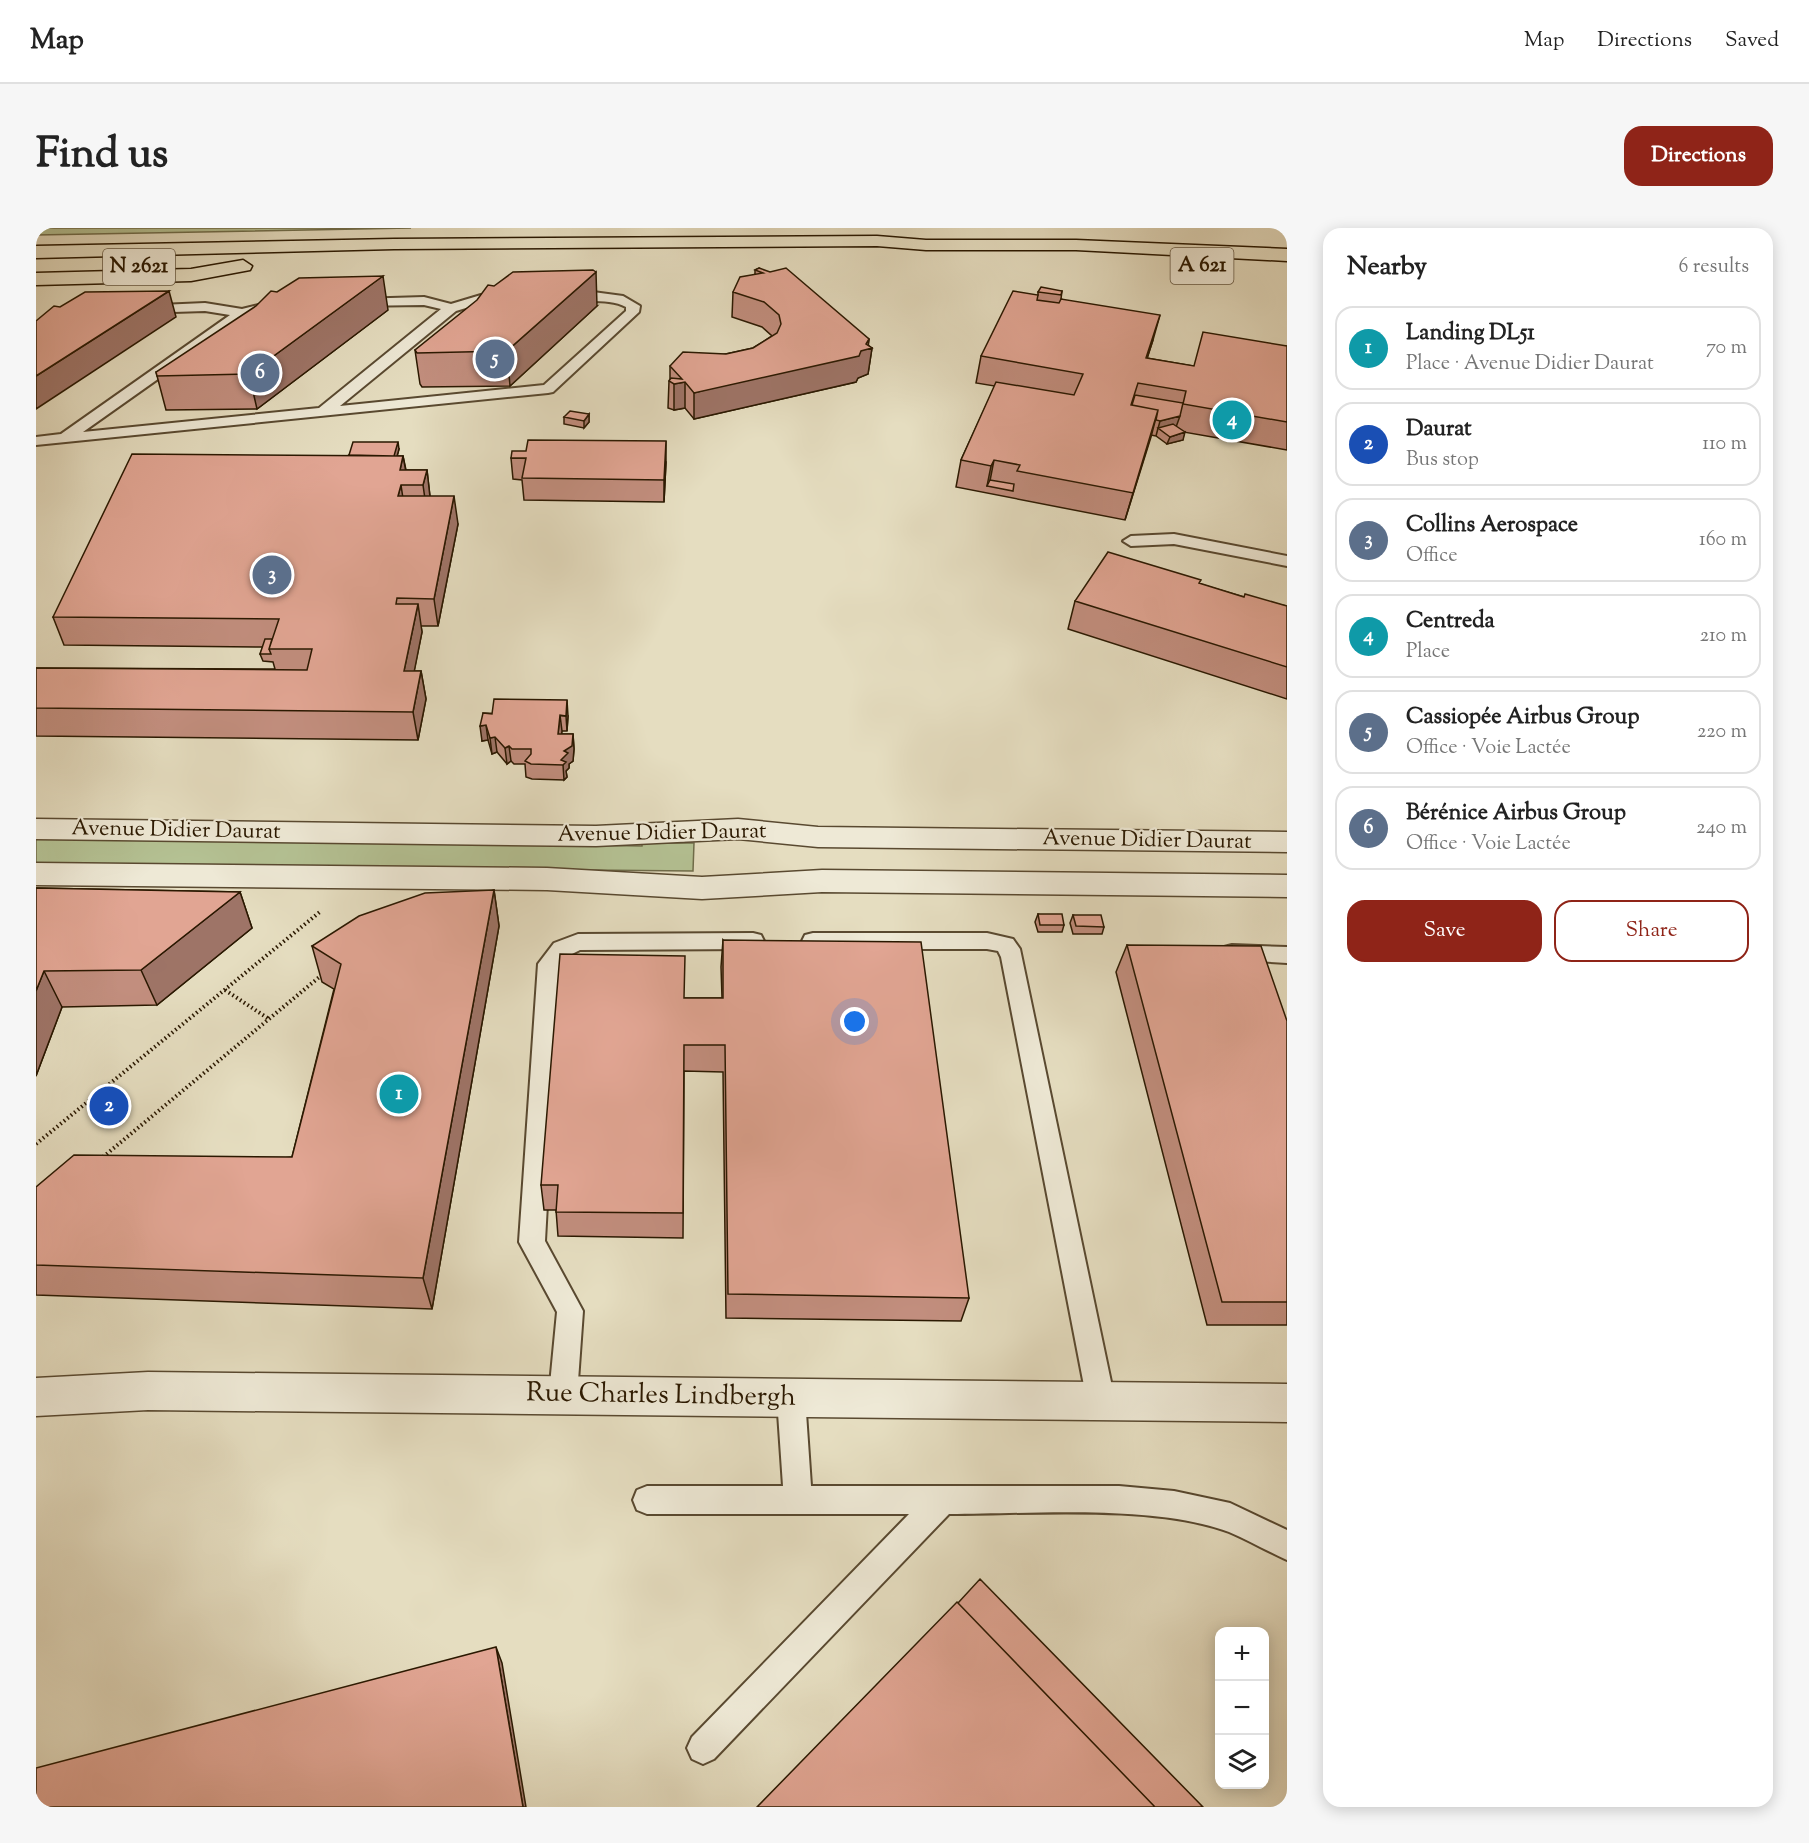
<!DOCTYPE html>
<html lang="en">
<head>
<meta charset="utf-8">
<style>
	:root { --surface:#fff; --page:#f6f6f6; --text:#222; --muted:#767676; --line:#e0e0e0; --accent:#8f2418 }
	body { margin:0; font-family:"Sorts Mill Goudy",serif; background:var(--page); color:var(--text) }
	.controls { position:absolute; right:18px; bottom:18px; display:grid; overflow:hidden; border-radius:12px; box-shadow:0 3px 15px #0003 }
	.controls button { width:54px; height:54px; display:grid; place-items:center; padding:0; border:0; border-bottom:2px solid var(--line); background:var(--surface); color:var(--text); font:30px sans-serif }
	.you { position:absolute; left:819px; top:794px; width:21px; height:21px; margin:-15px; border:4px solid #fff; border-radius:50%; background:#1a73e8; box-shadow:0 0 0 9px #1a73e833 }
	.badge { display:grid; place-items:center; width:39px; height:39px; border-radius:50%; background:var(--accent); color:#fff; font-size:20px; font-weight:700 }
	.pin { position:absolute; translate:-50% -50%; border:3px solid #fff; box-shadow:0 2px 6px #0006 }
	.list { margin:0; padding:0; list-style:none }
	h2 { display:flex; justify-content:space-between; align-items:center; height:78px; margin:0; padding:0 24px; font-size:26px }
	h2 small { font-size:20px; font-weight:400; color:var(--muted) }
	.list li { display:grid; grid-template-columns:39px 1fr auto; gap:18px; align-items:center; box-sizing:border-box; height:84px; margin:0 12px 12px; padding:0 12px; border:2px solid var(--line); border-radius:18px }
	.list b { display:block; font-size:22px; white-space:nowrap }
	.list p { margin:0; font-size:20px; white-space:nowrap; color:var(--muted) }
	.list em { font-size:20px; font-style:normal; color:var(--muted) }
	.actions { display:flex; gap:12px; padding:18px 24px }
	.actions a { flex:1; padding:14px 0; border:2px solid var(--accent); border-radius:18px; text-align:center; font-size:21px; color:var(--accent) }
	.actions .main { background:var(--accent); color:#fff }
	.icon { flex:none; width:33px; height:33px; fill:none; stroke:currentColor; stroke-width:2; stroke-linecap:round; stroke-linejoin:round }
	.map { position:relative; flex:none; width:1251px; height:1579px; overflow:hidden; border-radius:18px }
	header { display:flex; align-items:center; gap:36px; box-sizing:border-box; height:84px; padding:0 30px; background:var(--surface); border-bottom:2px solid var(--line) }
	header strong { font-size:28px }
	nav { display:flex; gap:33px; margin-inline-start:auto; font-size:21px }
	.intro { display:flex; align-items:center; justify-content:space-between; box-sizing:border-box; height:144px; padding:0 36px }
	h1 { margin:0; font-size:42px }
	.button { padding:15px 27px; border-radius:18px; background:var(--accent); color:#fff; font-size:21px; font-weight:700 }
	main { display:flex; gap:36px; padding:0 36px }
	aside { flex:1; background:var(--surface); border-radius:18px; box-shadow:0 3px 15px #0003 }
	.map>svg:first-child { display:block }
	.green { fill:#b4c193; stroke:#6f6c4a; stroke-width:1.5 }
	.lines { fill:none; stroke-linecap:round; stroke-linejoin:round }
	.service-casing { stroke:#594930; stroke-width:4 }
	.minor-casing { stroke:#594930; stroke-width:3 }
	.trunk-casing { stroke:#2a1800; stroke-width:3 }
	.motorway-casing { stroke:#2a1800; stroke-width:3 }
	.path { stroke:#2a1800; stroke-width:4; stroke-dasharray:1.5 3; stroke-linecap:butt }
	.service { fill:#eee9d6; fill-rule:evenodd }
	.minor { fill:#eee9d6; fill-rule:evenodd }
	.trunk { fill:#e5ddc0; fill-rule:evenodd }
	.motorway { fill:#e5ddc0; fill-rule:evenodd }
	.wall { fill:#c28e7e; stroke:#2a1800; stroke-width:1.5 }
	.shaded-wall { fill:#9e7467; stroke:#2a1800; stroke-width:1.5 }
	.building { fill:#e1a593; stroke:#2a1800; stroke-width:1.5 }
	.labels { text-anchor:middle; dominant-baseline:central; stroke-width:4.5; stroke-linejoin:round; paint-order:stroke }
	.shield { fill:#eee9d6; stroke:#655740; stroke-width:1.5 }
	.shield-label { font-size:21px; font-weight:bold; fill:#2a1800 }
	.street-label { font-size:22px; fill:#2a1800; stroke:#eee9d6 }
	.near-street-label { font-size:27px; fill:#2a1800; stroke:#eee9d6 }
</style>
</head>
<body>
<header>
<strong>Map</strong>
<nav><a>Map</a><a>Directions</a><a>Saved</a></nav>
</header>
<div class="intro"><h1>Find us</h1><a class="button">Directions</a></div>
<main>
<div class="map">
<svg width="1251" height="1579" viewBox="0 0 1251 1579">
	<rect width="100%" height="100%" fill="#e5ddc0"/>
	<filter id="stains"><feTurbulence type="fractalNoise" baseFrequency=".00333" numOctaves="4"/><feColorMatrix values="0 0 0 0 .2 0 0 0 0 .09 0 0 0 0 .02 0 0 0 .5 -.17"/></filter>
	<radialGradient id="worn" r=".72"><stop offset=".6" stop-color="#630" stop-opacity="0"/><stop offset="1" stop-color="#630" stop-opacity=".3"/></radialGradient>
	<path class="green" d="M0,0H375L0,7Z
		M0,609L606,618V615H658L657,643L0,637Z"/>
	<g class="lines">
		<g class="service-casing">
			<path id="service" d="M557,64L587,68L604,78L603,84L517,164L512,165L0,217V209L25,206L194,87L169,83L106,85L101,84V78L169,75L206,81L243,72L250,76L248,79L211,88L47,204L283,180L405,81L388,77L316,78L314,75L321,71L388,69L415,76L445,67L471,66L478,70L471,74L446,75L420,83L304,178L508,157L590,83V79C571,68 535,78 524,68L531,64Z
				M1138,306L1251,328V338L1138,316L1095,318L1087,313L1095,308Z
				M717,705L725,707L728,713L725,719L717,721L544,722L534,727L524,738L509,1013L547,1083L541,1167L537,1176L527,1180L517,1176L513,1167L521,1084L483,1014L502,736L518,715L542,706Z
				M777,705H951L977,711L984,721L1079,1173L1075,1182L1065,1186L1055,1182L1051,1173L965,729L962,723L951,721H777L769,719L766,713L769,707Z
				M1196,717L1251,719V735L1188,731L1185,725L1188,719Z
				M755,1157L765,1161L769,1170L775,1258H1083L1138,1263L1194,1275L1251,1302V1332C1231,1323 1212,1312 1193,1304C1118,1276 994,1286 913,1286L678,1531L667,1536L656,1531L651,1520L656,1509L873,1286H611L601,1282L597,1272L601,1262L611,1258H747L741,1170L745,1161Z"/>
		</g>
		<g class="minor-casing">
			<path id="minor" d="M0,591L560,598L702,591L782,599L1251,604V624L782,619L702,611L560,618L0,611Z
				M0,635L511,640L666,649L786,642L1251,647V669L786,664L666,671L511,662L0,657Z
				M112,1144L1251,1156V1194L112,1182L0,1188V1150Z"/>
		</g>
		<g class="trunk-casing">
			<path id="trunk" d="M207,32L216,38L214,42L155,53L0,57V45L155,41Z"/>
		</g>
		<g class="motorway-casing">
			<path id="motorway" d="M841,8L890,12H1040L1251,21V33L1040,22H890L841,18L358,21L0,30V18L358,11Z"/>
		</g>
		<path class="path" d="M189,762L233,791
			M0,916L285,683
			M67,929L287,746"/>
		<use href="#service" class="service"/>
		<use href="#minor" class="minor"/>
		<use href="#trunk" class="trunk"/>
		<use href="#motorway" class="motorway"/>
	</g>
	<path class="wall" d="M723,40L833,111L832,117L836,120L832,146L822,150L820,154L658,191L649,180L638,182L632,180L633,153L634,151V138L717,120L736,108L726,99L696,89L697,64L719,46V42Z
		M1026,63L1025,71L1117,112L1111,130L1157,138L1251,118V222L1148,204L1147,212L1131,216L1120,208L1115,207L1089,292L920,259L925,232L959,158L940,155L945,128L1002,67V64Z
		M561,78L474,158L386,159L384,156L379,122Z
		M352,82L221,181L130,182L120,144Z
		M553,186V194L548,200L528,196V189Z
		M363,221L361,228H367L370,242H391L394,268L422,296L402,398H385L386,404L378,443H385L390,471L382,512L0,508V440L239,441L237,434L227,433L224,426L227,419L28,417L17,389L313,227Z
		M475,230L630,234L628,274L488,272L486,252L477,251Z
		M1164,356L1208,369L1251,378V471L1032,401L1039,373Z
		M447,485L532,488L531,503H526L525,506H537L538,521L537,533L533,536V540L530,543L531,549L528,552L496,551L490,549L489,536H478L475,533L471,536L461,524L456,526L452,512L446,513Z
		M0,660L204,664L216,700L121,777L26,779L0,848Z
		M458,662L463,698L396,1081L0,1067V959L256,929L298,761L286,754L276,718Z
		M1002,686L1028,697L1026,704H1002L999,694Z
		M1037,687L1068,699L1066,706H1037L1034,695Z
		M687,712L933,1070L925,1093L690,1090L687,844L648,843L647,1010L522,1008L520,982H508L505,957L648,770H686L685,739Z
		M1091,717L1251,793V1097H1171L1080,744Z"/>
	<path class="shaded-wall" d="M560,44L561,78L474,158L471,123Z
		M347,48L352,82L221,181L213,146Z
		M133,63L140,89L0,181V148Z
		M1124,87L1117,112L1103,156L1110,130Z
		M833,111L832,121L836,120L832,146L822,150L820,154L658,191V165L830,116Z
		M649,154V180L638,182V156Z
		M1122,182L1115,209L1089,292L1097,265Z
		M553,186V194L548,200V193Z
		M1144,188L1139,202L1122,200L1120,208L1124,193Z
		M1149,204L1147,212L1131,216L1134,209Z
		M630,213V234L628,274V252Z
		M362,214L363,221L359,236L357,228Z
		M367,228L372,255L364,242Z
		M958,232L953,258H951L955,238Z
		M391,242L394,269L391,285L387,257Z
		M365,257L369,284L362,268Z
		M418,268L422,296L402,398L398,371Z
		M382,376L386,404L373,470L368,443Z
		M385,443L390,471L382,512L377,484Z
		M531,472L532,488L531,503L530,488Z
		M524,487L526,503L524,521L522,506Z
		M450,497L452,512L446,513L444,498Z
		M537,506L538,521L537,533L533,536V540L530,543L531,549L528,552L527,537L525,532Z
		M459,509L461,524L456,526L454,510Z
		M473,518L475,533L471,536L469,520Z
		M458,662L463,698L396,1081L387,1050Z
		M204,664L216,700L121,777L105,742Z
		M8,743L26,779L0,848V763Z
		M460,1419L466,1435L490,1579H487Z"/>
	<path class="building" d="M723,40L734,44L750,40L833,111L830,116L836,120L825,123L823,128L658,165L649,154L638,156L633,153L635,150L646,151L634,138L647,124L690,126L717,120L741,105L745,96L743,87L728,74L697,64L704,49L727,45L719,42Z
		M557,42L560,44L471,123L381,125L379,122L441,72L452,57L458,58L477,44Z
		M347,48L213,146L121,148L120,144L220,78L235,63L241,64L263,50Z
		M1005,59L1026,63L1025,67L1002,64Z
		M133,63L0,148V93L18,78L24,79L49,64Z
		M977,63L1002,67L1001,72L1023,75L1025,71L1124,87L1110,130L1158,138L1167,104L1251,118V194L1147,176L1150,163L1102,155L1095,177L1122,182L1097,265L981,243L984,237L958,232L955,238L925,232L960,154L1038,167L1047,146L945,128Z
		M1099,167L1147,175L1144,188L1124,193L1120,192L1122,182L1096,177Z
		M534,183L553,186L548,193L528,189Z
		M1137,196L1149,204L1134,209L1122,200Z
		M492,212L630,213L628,252L486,250L490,230H475L476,223H490Z
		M317,214H362L358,228L313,227Z
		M96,226L367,228L364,242H391L387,257H365L362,268H418L398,371L361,370L360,376H382L368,443H385L377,484L0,480V440L271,442L276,421H233L243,391L17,389Z
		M954,252L978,256L977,263L951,258Z
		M1072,324L1165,352L1163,355L1208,369L1209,366L1251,378V439L1039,373Z
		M229,411H236L233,421L235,426H224Z
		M458,471L531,472L530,488L524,487L522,506H537L536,518L528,523L532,525L525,532L530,534L527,537L495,536L489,533L495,526V521H476L473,518L469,520L459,509L454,510L450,497L444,498L447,485L456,486Z
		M0,660L204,664L105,742L8,743L0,763Z
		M458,662L387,1050L0,1037V959L38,927L256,929L305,736L276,718L323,688L389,665Z
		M1002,686H1026L1028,697H1004Z
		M1037,687H1065L1068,699L1040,698Z
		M687,712L885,714L933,1070L692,1066L689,817H648L647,985L520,984L522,957H505L524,726L649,728L648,770H687Z
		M1091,717L1225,718L1251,793V1074H1186Z
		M944,1351L1167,1579H1119L922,1375Z
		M921,1374L1119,1579H721Z
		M460,1419L487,1579H0V1540Z"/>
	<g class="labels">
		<g class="shield">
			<rect x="1134.5" y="20" width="63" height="36" rx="4.5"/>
			<rect x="67" y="21" width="72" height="36" rx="4.5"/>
		</g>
		<g class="shield-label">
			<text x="1166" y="38">A 621</text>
			<text x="103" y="39">N 2621</text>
		</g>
		<g class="street-label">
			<text transform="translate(140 603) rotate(1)">Avenue Didier Daurat</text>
			<text transform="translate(626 606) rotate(-1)">Avenue Didier Daurat</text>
			<text transform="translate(1111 613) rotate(1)">Avenue Didier Daurat</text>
		</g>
		<g class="near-street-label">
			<text transform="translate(625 1168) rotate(1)">Rue Charles Lindbergh</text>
		</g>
	</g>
	<rect width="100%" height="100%" filter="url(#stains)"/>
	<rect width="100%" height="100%" fill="url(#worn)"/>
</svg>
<div class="controls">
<button>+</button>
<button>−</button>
<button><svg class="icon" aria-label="layers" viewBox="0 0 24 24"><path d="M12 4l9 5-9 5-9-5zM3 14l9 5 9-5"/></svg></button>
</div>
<div class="you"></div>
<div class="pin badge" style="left:363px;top:866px;background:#0f9aa8">1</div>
<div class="pin badge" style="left:73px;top:878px;background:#1a4fb4">2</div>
<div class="pin badge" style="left:236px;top:347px;background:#5c6f8a">3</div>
<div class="pin badge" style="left:1196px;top:192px;background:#0f9aa8">4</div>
<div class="pin badge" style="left:459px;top:131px;background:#5c6f8a">5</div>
<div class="pin badge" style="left:224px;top:145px;background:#5c6f8a">6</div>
</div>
<aside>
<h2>Nearby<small>6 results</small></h2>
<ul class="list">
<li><span class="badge" style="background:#0f9aa8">1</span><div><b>Landing DL51</b><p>Place · Avenue Didier Daurat</p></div><em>70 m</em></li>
<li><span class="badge" style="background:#1a4fb4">2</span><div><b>Daurat</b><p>Bus stop</p></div><em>110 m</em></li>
<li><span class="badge" style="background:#5c6f8a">3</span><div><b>Collins Aerospace</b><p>Office</p></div><em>160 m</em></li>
<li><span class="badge" style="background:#0f9aa8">4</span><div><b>Centreda</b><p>Place</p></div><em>210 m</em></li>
<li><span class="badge" style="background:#5c6f8a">5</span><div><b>Cassiopée Airbus Group</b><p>Office · Voie Lactée</p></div><em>220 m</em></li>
<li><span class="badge" style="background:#5c6f8a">6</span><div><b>Bérénice Airbus Group</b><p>Office · Voie Lactée</p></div><em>240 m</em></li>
</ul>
<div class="actions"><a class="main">Save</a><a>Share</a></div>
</aside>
</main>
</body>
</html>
